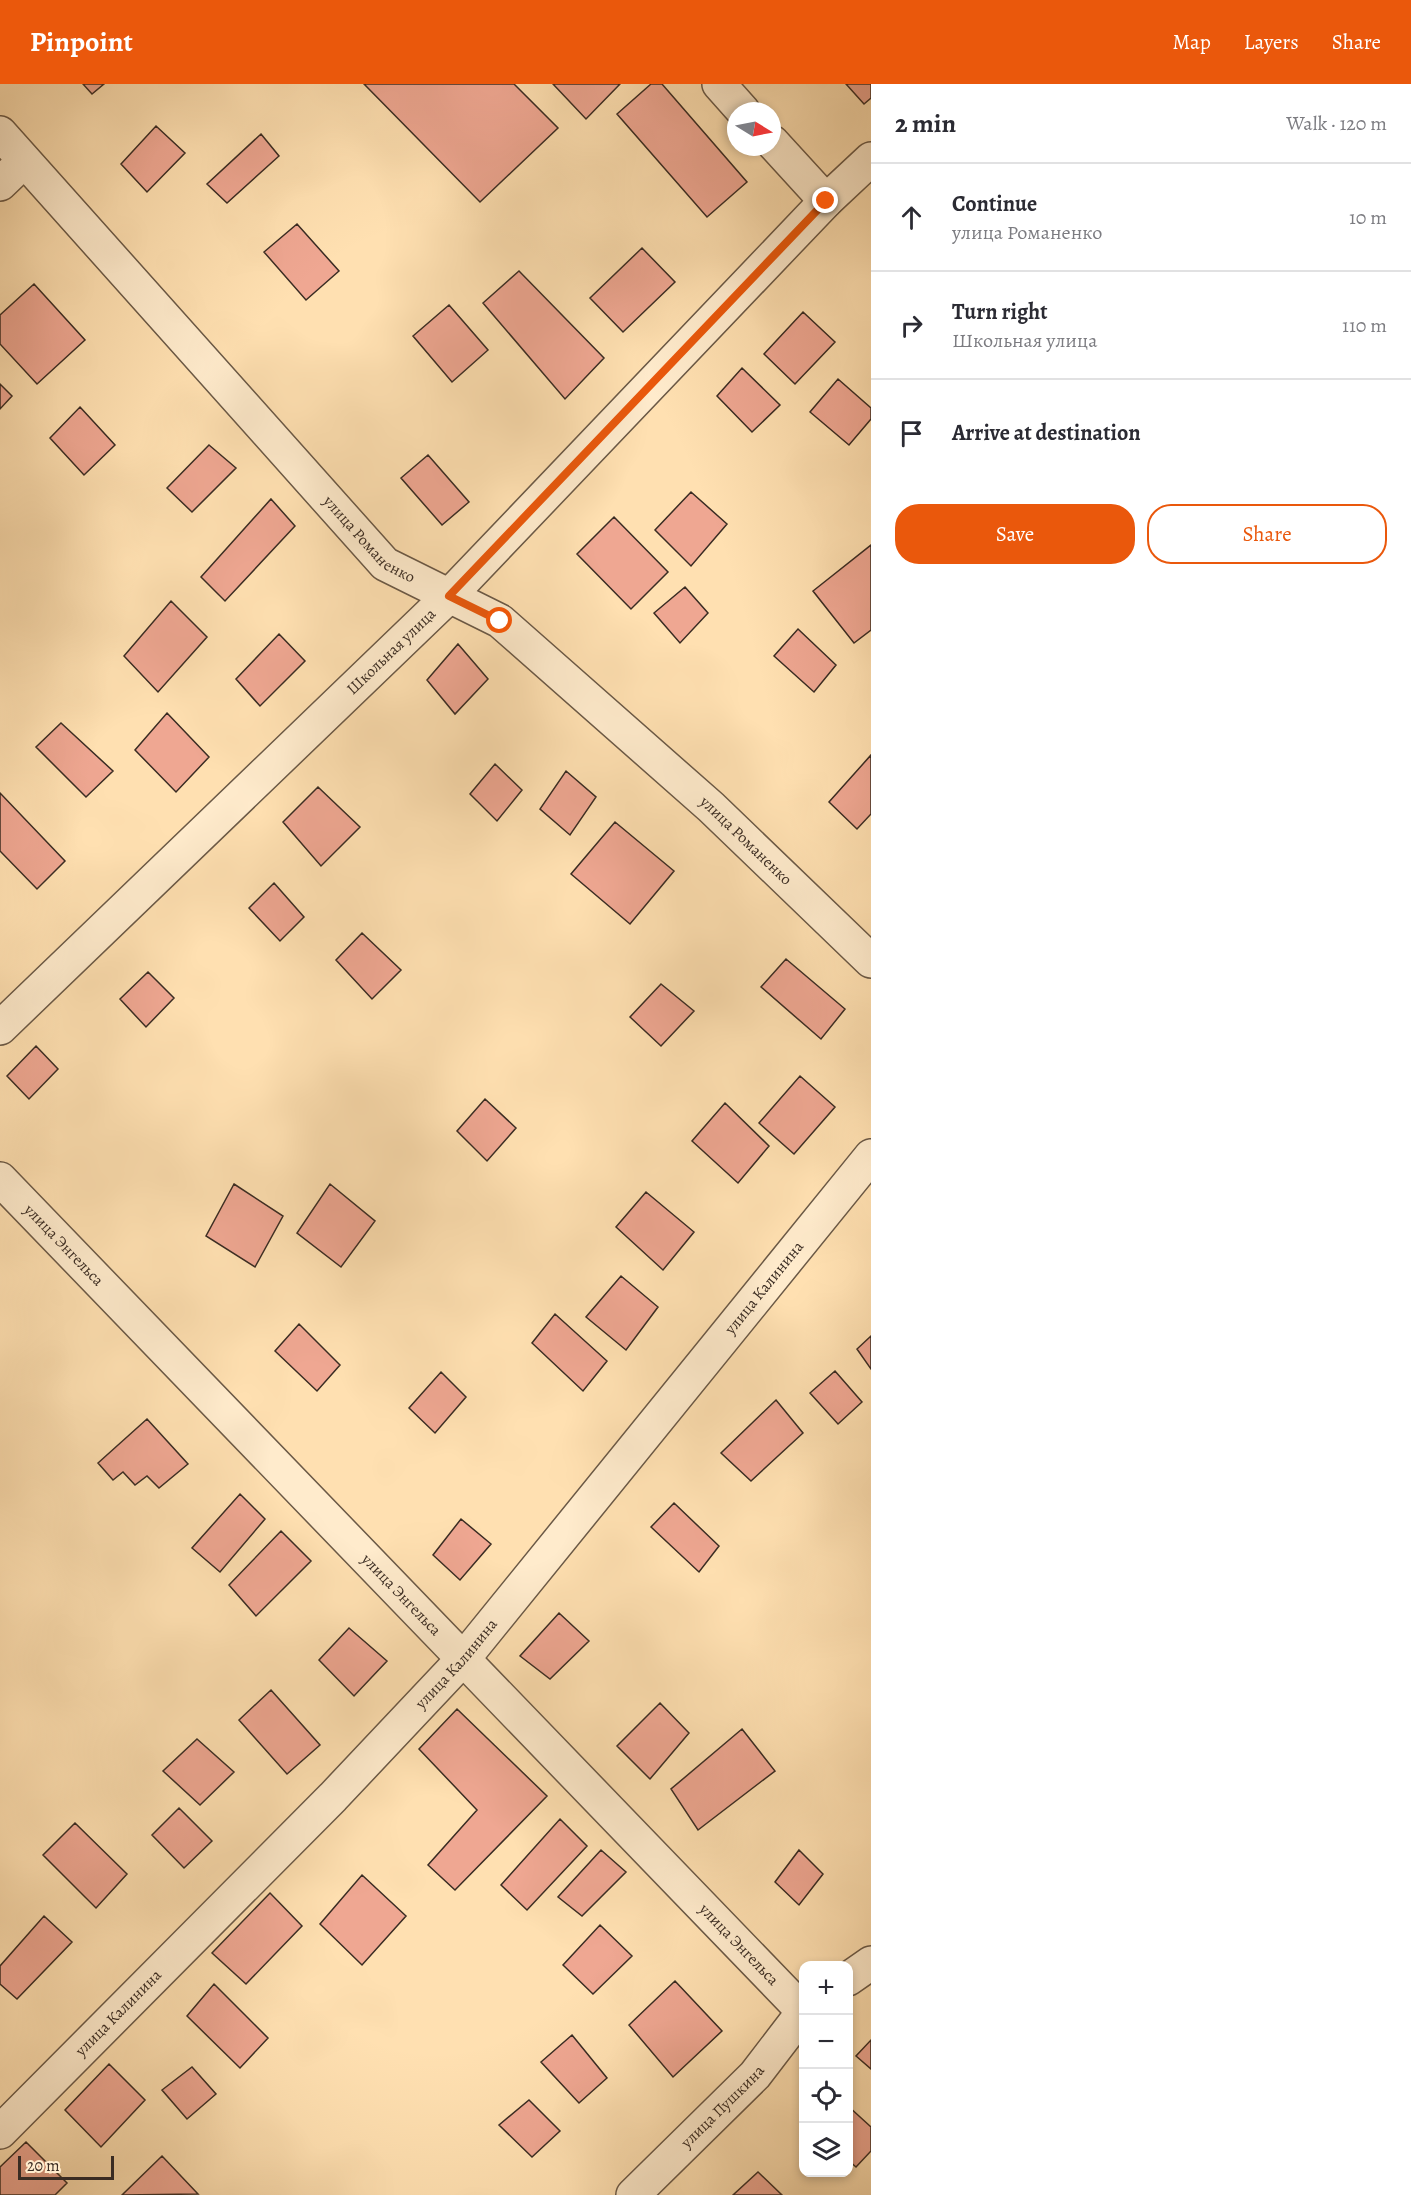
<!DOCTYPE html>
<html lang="en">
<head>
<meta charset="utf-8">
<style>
	:root { --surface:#fff; --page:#f7f7f7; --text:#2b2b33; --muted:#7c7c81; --line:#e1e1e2; --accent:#ea580c }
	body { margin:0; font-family:Alegreya,serif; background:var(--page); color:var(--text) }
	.controls { position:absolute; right:18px; bottom:18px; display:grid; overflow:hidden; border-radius:12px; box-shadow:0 3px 9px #0003 }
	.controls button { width:54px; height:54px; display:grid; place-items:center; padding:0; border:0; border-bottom:2px solid var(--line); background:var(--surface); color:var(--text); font:30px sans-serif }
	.compass { position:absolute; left:727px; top:18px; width:54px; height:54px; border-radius:50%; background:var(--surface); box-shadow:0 3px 9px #0003; rotate:100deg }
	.scale { position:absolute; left:18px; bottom:15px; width:96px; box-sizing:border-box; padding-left:6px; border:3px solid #3a2c23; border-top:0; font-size:16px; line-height:21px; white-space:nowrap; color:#3a2c23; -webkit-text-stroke:4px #ffebcc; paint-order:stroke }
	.stop { position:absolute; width:18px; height:18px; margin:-14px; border:4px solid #ea580c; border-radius:50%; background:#fff }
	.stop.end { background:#ea580c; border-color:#fff; box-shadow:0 2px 6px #0008 }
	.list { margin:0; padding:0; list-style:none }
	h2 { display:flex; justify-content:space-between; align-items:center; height:78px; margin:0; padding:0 24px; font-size:26px }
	h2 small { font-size:20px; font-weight:400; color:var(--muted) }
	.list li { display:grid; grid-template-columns:39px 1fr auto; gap:18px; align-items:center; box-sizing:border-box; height:108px; padding:0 24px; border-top:2px solid var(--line) }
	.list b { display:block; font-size:22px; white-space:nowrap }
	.list p { margin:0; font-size:20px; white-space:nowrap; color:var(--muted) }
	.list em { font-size:20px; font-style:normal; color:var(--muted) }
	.actions { display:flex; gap:12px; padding:18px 24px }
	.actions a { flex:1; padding:14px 0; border:2px solid var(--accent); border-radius:24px; text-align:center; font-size:21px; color:var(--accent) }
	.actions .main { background:var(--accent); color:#fff }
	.icon { flex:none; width:33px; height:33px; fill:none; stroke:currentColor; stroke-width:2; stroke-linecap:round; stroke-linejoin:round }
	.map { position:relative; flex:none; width:871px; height:2111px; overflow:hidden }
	header { display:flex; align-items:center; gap:36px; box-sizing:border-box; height:84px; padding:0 30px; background:var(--accent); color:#fff }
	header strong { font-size:28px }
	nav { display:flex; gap:33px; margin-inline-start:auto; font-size:21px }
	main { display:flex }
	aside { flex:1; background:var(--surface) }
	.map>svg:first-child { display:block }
	.building { fill:#efa792; stroke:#3a2c23; stroke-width:1.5 }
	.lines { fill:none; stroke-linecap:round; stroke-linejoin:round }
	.minor-casing { stroke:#6b5946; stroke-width:36 }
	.minor { stroke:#ffebcc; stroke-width:33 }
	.route { stroke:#ea580c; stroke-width:8 }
	.labels { text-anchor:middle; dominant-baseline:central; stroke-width:4.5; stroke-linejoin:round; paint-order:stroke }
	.street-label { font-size:16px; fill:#3a2c23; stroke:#ffebcc }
</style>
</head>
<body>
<header>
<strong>Pinpoint</strong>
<nav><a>Map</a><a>Layers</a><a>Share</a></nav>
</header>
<main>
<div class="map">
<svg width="871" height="2111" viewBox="0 0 871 2111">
	<rect width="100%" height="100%" fill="#ffe0b1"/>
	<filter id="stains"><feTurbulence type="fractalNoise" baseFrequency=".00333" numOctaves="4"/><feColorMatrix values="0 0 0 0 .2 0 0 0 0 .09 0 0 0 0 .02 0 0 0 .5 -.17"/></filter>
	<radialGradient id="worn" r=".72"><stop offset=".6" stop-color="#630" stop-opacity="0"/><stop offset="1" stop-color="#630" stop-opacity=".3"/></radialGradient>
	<path class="building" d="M83,0H104L92,10Z
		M364,0H514L558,44L480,118Z
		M553,0H620L586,35Z
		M651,0H662L747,98L707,133L617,30Z
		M846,0H871V14L864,20Z
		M156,42L185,69L147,108L121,80Z
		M261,50L279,72L227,119L207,100Z
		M297,140L339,187L306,216L264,168Z
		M642,164L675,198L623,248L590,214Z
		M519,187L604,274L565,315L483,219Z
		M34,200L85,256L37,300L0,260V231Z
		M449,221L488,266L452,298L413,252Z
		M803,228L835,258L795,300L764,270Z
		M742,284L780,321L752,348L717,312Z
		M838,295L871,324V335L849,361L810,328Z
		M0,300L12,312L0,325Z
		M80,323L115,361L84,391L50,354Z
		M209,361L236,384L192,428L167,404Z
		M428,371L469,418L442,441L401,394Z
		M691,408L727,440L691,482L655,446Z
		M271,415L295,442L225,517L201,493Z
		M614,433L668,488L631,525L577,470Z
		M871,461V546L854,559L813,507Z
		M685,503L708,529L680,559L654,529Z
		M171,517L207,553L158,608L124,572Z
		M798,545L836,581L814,608L774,572Z
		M279,550L305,577L260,622L236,595Z
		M458,560L488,595L455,630L427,596Z
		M167,629L209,673L176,708L135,666Z
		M61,639L113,687L86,713L36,663Z
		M871,671V730L857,745L829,718Z
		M495,680L522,706L497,737L470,710Z
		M566,687L596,713L570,751L540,725Z
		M318,703L360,743L321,782L283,738Z
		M0,709L65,777L37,805L0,767Z
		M615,738L674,787L630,840L571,790Z
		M274,799L304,833L280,857L249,824Z
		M362,849L401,886L372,915L336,876Z
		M786,875L845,925L821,955L761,903Z
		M148,888L174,914L146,943L120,915Z
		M661,900L694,927L661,962L630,933Z
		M36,962L58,985L29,1015L7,992Z
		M800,992L835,1023L794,1070L759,1039Z
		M485,1015L516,1044L487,1077L457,1047Z
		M725,1019L769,1062L738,1099L692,1057Z
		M234,1100L283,1132L255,1183L206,1152Z
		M330,1100L375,1137L341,1183L297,1149Z
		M646,1108L694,1148L663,1186L616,1143Z
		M621,1192L658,1223L626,1266L586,1233Z
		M555,1230L607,1277L583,1307L532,1259Z
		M299,1240L340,1281L317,1307L275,1267Z
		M871,1252V1285L857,1265Z
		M835,1287L862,1318L838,1340L810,1309Z
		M441,1288L466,1313L435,1349L409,1324Z
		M776,1316L803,1349L751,1397L721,1369Z
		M147,1335L188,1380L159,1404L147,1392L135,1401L123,1388L113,1396L98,1379Z
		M240,1410L265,1435L220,1488L192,1464Z
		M674,1419L719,1462L699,1488L651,1443Z
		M461,1435L491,1460L460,1496L433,1471Z
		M281,1447L311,1477L256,1532L229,1501Z
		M559,1529L589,1557L550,1595L520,1572Z
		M349,1544L387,1577L354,1612L319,1576Z
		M271,1606L320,1661L287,1690L239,1636Z
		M660,1619L689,1649L650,1695L617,1662Z
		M457,1625L547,1712L455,1806L428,1781L477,1726L419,1665Z
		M742,1645L775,1687L698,1746L671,1705Z
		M197,1655L234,1688L200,1721L163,1687Z
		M179,1724L212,1757L184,1784L152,1751Z
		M560,1735L587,1762L527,1826L501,1801Z
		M75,1739L127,1790L96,1824L43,1771Z
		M601,1766L626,1788L582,1832L558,1813Z
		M799,1766L823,1790L799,1821L775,1798Z
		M362,1791L406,1832L362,1881L320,1840Z
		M270,1809L302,1842L246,1900L212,1869Z
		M44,1832L72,1858L17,1915L0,1900V1882Z
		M600,1841L632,1872L593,1910L563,1881Z
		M675,1897L722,1947L673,1993L629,1941Z
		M214,1900L268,1954L240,1984L187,1932Z
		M572,1951L607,1994L579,2019L541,1978Z
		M871,1956V1985L856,1972Z
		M109,1980L145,2016L101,2063L65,2026Z
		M192,1983L216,2010L187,2035L162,2006Z
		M529,2016L560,2047L532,2073L499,2041Z
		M848,2022L871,2043V2067L856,2083L848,2076Z
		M26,2058L67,2099L55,2111H0V2083Z
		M162,2072L198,2110L122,2111Z
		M758,2088L782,2111H733Z"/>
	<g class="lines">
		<g class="minor-casing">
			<g id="minor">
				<path d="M719,0L743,27"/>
				<path id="s1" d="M0,49L385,480L500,537L711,723L871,877"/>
				<path d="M772,58L826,117"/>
				<path d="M0,100L24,77"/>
				<path id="s2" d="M0,944L449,512L826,117L871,75"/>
				<path id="s3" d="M0,1095L803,1927"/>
				<path d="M848,1895L871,1879"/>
				<path id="s4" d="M0,2048L333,1713L464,1574L871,1072"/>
				<path id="s5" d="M633,2111L755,1991L804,1927"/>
			</g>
		</g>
		<use href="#minor" class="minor"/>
	</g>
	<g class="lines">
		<path class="route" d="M500,537L449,512L826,117"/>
	</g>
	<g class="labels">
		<g class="street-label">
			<text stroke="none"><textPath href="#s1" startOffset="550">улица Романенко</textPath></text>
			<text stroke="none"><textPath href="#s2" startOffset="543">Школьная улица</textPath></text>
			<text stroke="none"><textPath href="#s1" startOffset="1036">улица Романенко</textPath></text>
			<text stroke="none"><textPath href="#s3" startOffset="92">улица Энгельса</textPath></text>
			<text stroke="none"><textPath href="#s4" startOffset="1140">улица Калинина</textPath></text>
			<text stroke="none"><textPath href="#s3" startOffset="578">улица Энгельса</textPath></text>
			<text stroke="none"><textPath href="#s4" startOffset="654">улица Калинина</textPath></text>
			<text stroke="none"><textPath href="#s3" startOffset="1064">улица Энгельса</textPath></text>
			<text stroke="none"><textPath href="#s4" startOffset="168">улица Калинина</textPath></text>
			<text stroke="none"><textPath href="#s5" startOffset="126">улица Пушкина</textPath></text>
		</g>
	</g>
	<rect width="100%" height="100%" filter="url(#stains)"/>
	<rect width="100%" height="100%" fill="url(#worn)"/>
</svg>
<div class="controls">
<button>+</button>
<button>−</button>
<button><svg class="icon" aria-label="locate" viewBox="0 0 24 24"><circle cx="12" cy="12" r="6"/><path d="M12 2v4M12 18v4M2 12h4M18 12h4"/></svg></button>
<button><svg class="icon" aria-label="layers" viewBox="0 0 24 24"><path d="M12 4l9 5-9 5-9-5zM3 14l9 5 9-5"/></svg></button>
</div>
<svg class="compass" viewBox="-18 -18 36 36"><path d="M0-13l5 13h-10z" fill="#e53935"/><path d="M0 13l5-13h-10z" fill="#7c7c81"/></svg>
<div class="scale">20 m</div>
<div class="stop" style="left:500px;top:537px"></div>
<div class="stop end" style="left:826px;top:117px"></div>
</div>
<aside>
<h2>2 min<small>Walk · 120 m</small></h2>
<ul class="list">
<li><svg class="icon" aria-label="ahead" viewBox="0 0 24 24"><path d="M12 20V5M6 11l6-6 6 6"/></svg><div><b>Continue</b><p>улица Романенко</p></div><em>10 m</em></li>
<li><svg class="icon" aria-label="right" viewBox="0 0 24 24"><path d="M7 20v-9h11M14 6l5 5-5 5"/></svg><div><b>Turn right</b><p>Школьная улица</p></div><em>110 m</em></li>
<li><svg class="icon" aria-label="arrive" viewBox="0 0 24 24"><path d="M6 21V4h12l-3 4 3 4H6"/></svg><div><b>Arrive at destination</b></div></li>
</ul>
<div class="actions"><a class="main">Save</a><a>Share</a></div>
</aside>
</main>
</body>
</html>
